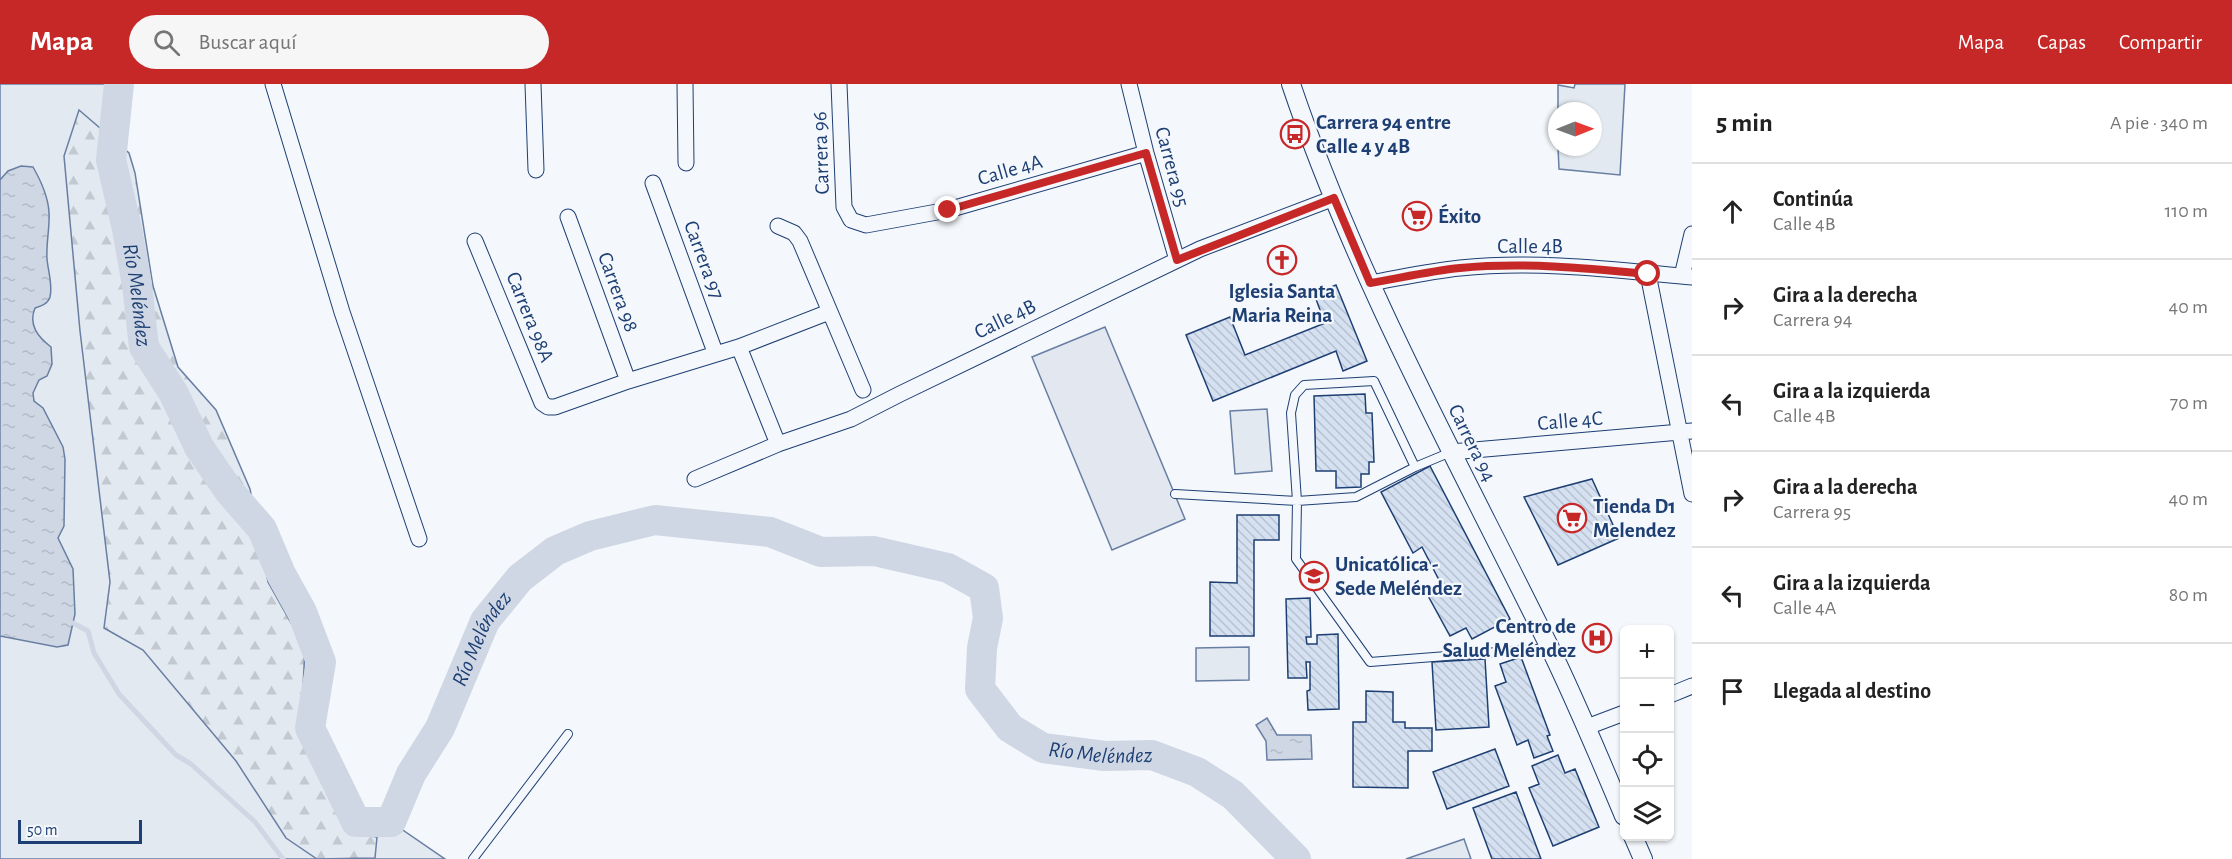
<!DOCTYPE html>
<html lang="es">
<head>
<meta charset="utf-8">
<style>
	:root { --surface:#fff; --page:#f6f6f6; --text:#222; --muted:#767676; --line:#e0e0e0; --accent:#c62828 }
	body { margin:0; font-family:"Alegreya Sans",sans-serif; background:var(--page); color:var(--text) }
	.controls { position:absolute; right:18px; bottom:18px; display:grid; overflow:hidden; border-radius:9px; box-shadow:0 2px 4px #0004 }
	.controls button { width:54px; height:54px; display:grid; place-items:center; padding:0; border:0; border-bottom:2px solid var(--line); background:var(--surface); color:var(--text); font:30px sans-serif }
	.compass { position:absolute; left:1548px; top:18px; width:54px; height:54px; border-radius:50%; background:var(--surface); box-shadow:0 2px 4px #0004; rotate:89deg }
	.scale { position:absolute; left:18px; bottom:15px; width:124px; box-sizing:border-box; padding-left:6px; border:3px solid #1d3f73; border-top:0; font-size:16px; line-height:21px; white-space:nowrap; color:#1d3f73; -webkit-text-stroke:4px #f4f7fb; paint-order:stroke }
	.stop { position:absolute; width:18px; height:18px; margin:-14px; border:4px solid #c62828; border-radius:50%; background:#fff }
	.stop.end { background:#c62828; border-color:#fff; box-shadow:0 2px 6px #0008 }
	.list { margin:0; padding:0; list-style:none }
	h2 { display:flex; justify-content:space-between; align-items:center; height:78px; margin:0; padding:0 24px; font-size:26px }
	h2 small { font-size:20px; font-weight:400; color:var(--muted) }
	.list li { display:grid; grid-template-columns:39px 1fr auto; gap:18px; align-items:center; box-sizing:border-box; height:96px; padding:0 24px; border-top:2px solid var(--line) }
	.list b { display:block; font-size:22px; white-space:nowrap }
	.list p { margin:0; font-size:20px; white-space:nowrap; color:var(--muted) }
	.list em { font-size:20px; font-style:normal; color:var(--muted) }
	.icon { flex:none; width:33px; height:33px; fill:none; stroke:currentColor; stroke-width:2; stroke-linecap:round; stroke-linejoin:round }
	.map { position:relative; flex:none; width:1692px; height:775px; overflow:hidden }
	header { display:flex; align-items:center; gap:36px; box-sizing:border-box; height:84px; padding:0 30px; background:var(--accent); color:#fff }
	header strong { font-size:28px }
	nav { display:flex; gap:33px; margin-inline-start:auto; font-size:21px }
	.search { width:420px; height:54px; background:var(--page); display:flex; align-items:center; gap:15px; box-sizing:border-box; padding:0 21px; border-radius:33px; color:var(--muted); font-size:22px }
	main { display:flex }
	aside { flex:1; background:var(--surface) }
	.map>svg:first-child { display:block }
	.green { fill:#e3e9f0; stroke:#687fa3; stroke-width:1.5 }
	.forest { fill:url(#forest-firs); stroke:#687fa3; stroke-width:1.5 }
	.parking { fill:#e3e8f0; stroke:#687fa3; stroke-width:1.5 }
	.water { fill:url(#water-ripples); stroke:#687fa3; stroke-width:1.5 }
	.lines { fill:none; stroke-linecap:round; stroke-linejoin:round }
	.stream { stroke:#cfd7e4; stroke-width:5 }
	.river { stroke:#cfd7e4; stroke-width:30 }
	.building { fill:url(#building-back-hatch); stroke:#1d3f73; stroke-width:1.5 }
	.service-casing { stroke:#1d3f73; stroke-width:10 }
	.minor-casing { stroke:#1d3f73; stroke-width:17 }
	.tertiary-casing { stroke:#1d3f73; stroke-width:20 }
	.service { stroke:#f4f7fb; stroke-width:8 }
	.minor { stroke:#f4f7fb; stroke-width:15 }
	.tertiary { stroke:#f4f7fb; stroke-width:18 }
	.route { stroke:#c62828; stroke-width:8 }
	.labels { text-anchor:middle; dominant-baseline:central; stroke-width:4.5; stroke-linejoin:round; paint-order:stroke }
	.poi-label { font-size:21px; font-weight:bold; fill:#1d3f73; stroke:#f4f7fb; text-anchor:start }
	.street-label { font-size:21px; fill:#1d3f73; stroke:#f4f7fb }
	.water-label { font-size:22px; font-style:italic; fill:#1d3f73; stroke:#f4f7fb }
</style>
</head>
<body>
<header>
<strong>Mapa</strong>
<div class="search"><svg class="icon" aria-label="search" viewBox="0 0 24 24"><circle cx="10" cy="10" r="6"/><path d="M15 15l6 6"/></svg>Buscar aquí</div>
<nav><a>Mapa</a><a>Capas</a><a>Compartir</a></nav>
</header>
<main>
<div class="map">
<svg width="1692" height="775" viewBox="0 0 1692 775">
	<defs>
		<pattern id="forest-firs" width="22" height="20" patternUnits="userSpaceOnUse" patternTransform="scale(1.5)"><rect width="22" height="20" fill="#e3e9f0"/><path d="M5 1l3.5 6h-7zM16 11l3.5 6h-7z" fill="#c2c9d1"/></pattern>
		<pattern id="water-ripples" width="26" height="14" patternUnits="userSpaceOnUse" patternTransform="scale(1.5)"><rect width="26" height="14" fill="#cfd7e4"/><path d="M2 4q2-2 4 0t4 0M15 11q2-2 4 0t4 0" fill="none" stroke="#b1bac7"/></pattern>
		<pattern id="building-back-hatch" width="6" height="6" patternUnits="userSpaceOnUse" patternTransform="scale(1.5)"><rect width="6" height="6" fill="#d5e0f0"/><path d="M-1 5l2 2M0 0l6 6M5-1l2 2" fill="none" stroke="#b6c1d1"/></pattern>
	</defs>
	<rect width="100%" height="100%" fill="#f4f7fb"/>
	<path class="green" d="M0,0H119L111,76L137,201L229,407L262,445L281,490L302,528L321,578L310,644L356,738H391L445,775H0Z
		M1575,0H1625L1620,91L1559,85L1558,63H1593V27H1558V1L1574,4Z
		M1267,325L1272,387L1235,390L1230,327Z
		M1249,563V596L1196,597V564Z
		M1464,755L1471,775H1406Z"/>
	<path class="forest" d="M79,26L129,69L135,89L153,202L178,283L216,326L250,405L268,498L305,564L302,624L310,664L358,750L377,753L375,774L317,775L286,754L236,677L143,566L104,544L110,498L80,247L64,72Z"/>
	<path class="parking" d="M1105,243L1185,435L1112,466L1032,273Z"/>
	<path class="water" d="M21,82L33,83C41,97 48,112 49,128C50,143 46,159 47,175C48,187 53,201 50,213C48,220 41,222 35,224C28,241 38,253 51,263L52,280L47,292L39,296L33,309L34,317L43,324L63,363L65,375L64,442L58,454L73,485L75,530L68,561L57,563L0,552V96L8,87Z
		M1267,634L1277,651H1311L1312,675L1267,676L1266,657L1256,641Z"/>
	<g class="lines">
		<path class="stream" d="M73,539L88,547L94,569L119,610L176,671L191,680L255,738L283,775"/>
		<path class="river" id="s1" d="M119,0L111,76L127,145L137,201L144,263L174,310L199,363L229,407L262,445L281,490L302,528L321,578L310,644L356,738H391L411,690L440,644L485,537L520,494L555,467L590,452L655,436L770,448L821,468L874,467L948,484L984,504L988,534L982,564L980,605L1010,644L1043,664L1105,672L1152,671L1197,688L1233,711L1296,775"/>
	</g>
	<path class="building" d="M1336,201L1367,277L1343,287L1336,267L1213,317L1186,251L1230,233L1245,271L1325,239L1314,210Z
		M1365,310L1366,329H1372L1374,378H1369V390H1361V403L1336,404V387H1316L1314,312Z
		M1430,382L1510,535L1472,555L1466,544L1450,552L1426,508L1441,500L1422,463L1413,469L1381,408Z
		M1592,395L1619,454L1558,481L1524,413Z
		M1237,431H1279V456H1254V552H1210V498L1237,499Z
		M1310,514L1311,553H1306L1307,560H1317V551L1338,550L1339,625L1308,626L1307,607L1310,606V578H1306L1307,594H1288L1286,515Z
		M1521,573L1550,651L1547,652L1553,667L1534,674L1528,656L1517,661L1495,602L1506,598L1500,580Z
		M1485,575L1489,643L1436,646L1432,578Z
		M1366,607L1393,608V638H1405V644H1432V667H1408V704L1353,703V638H1366Z
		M1495,665L1509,702L1447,725L1433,688Z
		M1558,671L1565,689L1575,685L1599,743L1553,762L1529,704L1539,700L1532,682Z
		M1516,708L1541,775H1492L1473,724Z"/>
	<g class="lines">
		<g class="service-casing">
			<path id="service" d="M1415,383L1374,297L1304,301L1295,311L1291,329L1297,417L1296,475L1370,578L1549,564
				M1175,410L1297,417L1356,413L1415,383L1451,368
				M473,775L568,650"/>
		</g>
		<g class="minor-casing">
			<path id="minor" d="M273,0L342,228L419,455
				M533,0L536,86
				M685,0L686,79
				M839,0L844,123L851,136L866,141L948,126L1146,69
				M1129,0L1146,69L1177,176
				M653,99L715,268
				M568,133L628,297
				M778,142L794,149L800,157L863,306
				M475,157L542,319L548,323H555L628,297L739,263L829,228
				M1648,190L1692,410
				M1682,192L1692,150
				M1370,199C1399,194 1430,187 1460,184C1537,176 1615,186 1692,193
				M739,263L778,360
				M1451,368L1692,347
				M695,395L778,360L851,335L900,310L1200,165L1334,114
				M1670,611L1692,602
				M1587,643L1624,629"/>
		</g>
		<g class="tertiary-casing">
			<path id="tertiary" d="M1291,0C1357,196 1458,377 1549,562C1576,617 1600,675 1624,732
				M1633,752L1643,775"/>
		</g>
		<use href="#service" class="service"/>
		<use href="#minor" class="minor"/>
		<use href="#tertiary" class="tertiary"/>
	</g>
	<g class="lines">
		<path class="route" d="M948,126L1146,69L1177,176L1334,114L1370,199C1400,194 1430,187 1460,184C1523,178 1585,184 1648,190"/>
	</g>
	<defs>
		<g id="bus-ring" transform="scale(1.5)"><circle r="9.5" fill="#f4f7fb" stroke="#c62828" stroke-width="1.5"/><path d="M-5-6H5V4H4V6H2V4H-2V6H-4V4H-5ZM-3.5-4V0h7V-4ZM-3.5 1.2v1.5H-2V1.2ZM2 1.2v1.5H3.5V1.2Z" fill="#c62828"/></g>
		<g id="supermarket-ring" transform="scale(1.5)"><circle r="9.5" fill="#f4f7fb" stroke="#c62828" stroke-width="1.5"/><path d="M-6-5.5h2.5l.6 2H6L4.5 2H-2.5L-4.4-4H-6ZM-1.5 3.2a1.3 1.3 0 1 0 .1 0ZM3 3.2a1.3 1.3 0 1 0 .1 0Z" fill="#c62828"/></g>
		<g id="church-ring" transform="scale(1.5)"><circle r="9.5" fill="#f4f7fb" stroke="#c62828" stroke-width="1.5"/><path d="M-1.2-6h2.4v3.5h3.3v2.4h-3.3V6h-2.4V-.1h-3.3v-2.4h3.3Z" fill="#c62828"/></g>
		<g id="university-ring" transform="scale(1.5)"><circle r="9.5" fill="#f4f7fb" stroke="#c62828" stroke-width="1.5"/><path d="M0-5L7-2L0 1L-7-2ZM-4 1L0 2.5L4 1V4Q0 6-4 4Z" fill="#c62828"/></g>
		<g id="hospital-ring" transform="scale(1.5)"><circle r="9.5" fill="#f4f7fb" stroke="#c62828" stroke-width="1.5"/><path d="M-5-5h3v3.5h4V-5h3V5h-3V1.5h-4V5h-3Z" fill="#c62828"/></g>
	</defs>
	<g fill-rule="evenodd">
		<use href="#bus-ring" x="1295" y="50"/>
		<use href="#supermarket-ring" x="1417" y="132"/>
		<use href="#church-ring" x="1282" y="176"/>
		<use href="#supermarket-ring" x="1572" y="434"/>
		<use href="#university-ring" x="1314" y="492"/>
		<use href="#hospital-ring" x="1597" y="554"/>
	</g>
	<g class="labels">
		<g class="poi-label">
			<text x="1316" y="38">Carrera 94 entre<tspan x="1316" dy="24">Calle 4 y 4B</tspan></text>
			<text x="1438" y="132">Éxito</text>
			<text x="1282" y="207" text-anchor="middle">Iglesia Santa<tspan x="1282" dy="24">Maria Reina</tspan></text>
			<text x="1593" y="422">Tienda D1<tspan x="1593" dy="24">Melendez</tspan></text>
			<text x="1335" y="480">Unicatólica -<tspan x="1335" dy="24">Sede Meléndez</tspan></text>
			<text x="1576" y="542" text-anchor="end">Centro de<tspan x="1576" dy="24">Salud Meléndez</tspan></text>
		</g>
		<g class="street-label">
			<text transform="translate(821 69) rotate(-92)">Carrera 96</text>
			<text transform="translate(1172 83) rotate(75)">Carrera 95</text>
			<text transform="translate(1010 86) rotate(-16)">Calle 4A</text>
			<text x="1530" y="162">Calle 4B</text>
			<text transform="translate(704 176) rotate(70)">Carrera 97</text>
			<text transform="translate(618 208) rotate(70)">Carrera 98</text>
			<text transform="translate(530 233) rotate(68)">Carrera 98A</text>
			<text transform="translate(1005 235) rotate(-26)">Calle 4B</text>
			<text transform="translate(1570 337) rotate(-5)">Calle 4C</text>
			<text transform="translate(1472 359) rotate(64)">Carrera 94</text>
		</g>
		<g class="water-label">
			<text stroke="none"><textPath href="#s1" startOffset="214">Río Meléndez</textPath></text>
			<text stroke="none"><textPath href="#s1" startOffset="1042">Río Meléndez</textPath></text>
			<text stroke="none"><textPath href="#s1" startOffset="1852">Río Meléndez</textPath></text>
		</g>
	</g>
</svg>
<div class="controls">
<button>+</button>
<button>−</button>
<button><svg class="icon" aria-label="locate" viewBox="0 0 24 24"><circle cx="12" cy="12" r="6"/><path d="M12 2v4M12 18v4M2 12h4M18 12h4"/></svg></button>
<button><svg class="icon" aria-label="layers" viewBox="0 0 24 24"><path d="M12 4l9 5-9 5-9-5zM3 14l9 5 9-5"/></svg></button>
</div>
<svg class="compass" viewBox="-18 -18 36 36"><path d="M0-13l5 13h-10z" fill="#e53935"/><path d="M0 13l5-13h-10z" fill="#767676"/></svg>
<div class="scale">50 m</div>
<div class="stop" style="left:1648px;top:190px"></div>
<div class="stop end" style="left:948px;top:126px"></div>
</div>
<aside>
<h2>5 min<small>A pie · 340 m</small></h2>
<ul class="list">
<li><svg class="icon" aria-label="ahead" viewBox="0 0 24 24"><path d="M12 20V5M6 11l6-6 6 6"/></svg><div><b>Continúa</b><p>Calle 4B</p></div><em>110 m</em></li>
<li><svg class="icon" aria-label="right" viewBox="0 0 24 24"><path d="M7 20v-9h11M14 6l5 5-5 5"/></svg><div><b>Gira a la derecha</b><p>Carrera 94</p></div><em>40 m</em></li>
<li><svg class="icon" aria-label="left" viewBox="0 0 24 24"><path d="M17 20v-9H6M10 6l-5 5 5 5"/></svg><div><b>Gira a la izquierda</b><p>Calle 4B</p></div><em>70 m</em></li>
<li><svg class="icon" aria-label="right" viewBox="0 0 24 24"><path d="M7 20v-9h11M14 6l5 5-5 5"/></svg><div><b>Gira a la derecha</b><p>Carrera 95</p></div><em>40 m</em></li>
<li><svg class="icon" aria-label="left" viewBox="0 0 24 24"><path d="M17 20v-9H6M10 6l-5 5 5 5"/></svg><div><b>Gira a la izquierda</b><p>Calle 4A</p></div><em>80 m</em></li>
<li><svg class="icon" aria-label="arrive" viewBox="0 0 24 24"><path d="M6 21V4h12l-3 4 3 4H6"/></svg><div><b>Llegada al destino</b></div></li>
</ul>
</aside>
</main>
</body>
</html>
